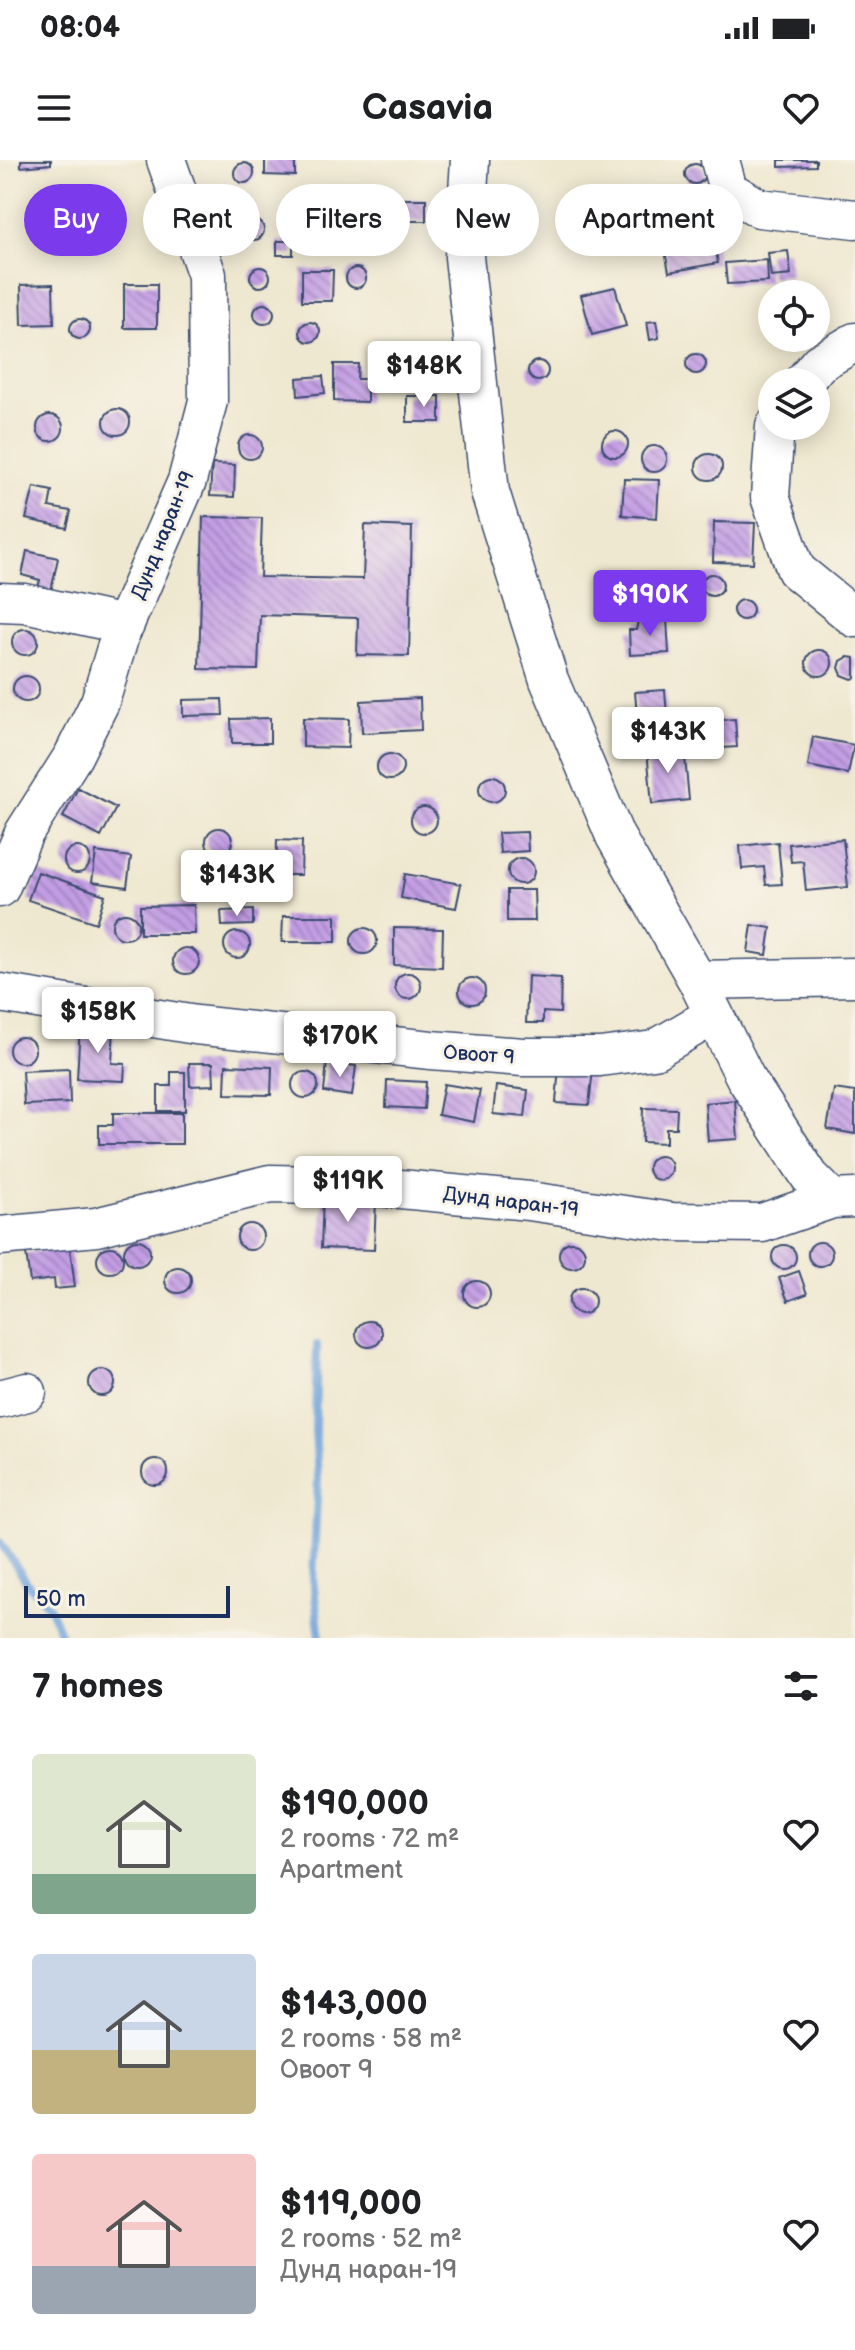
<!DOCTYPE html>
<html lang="en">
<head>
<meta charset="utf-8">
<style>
  :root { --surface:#fff; --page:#f2f2f2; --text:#202124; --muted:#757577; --accent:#7c3aed }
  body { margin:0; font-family:"Balsamiq Sans",sans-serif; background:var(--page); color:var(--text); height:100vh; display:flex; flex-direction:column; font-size:30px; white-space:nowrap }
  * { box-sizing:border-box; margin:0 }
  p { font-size:26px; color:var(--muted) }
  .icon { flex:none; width:44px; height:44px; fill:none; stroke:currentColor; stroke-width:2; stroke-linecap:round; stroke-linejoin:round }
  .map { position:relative; height:1478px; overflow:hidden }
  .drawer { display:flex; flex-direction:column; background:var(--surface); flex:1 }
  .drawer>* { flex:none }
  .top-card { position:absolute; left:24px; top:24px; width:808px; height:72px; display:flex; gap:16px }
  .tools { position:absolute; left:758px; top:120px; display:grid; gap:16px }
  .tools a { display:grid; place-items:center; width:72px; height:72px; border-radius:50%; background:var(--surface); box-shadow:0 4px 20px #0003; font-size:40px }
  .scale { position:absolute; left:24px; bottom:20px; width:206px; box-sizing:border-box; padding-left:8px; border:4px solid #1b2f5e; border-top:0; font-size:22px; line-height:28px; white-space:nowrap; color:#1b2f5e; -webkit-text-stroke:6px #f7f3e8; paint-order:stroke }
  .price { position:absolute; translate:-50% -68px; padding:0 18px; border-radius:8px; background:#fff; color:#222; font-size:26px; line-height:52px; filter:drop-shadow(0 2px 4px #0008) }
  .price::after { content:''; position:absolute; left:50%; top:48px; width:24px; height:18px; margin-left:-12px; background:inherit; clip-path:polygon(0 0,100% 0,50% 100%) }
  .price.on { background:var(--accent); color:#fff }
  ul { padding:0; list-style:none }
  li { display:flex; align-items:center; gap:24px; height:200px; padding:0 32px }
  li span { display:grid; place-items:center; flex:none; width:224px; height:160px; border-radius:8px; color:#555 }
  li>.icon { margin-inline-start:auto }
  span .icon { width:96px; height:96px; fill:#fffc; stroke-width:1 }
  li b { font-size:34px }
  h2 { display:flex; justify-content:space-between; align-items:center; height:96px; padding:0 32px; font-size:34px }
  .pill { padding:0 28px; border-radius:36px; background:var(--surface); box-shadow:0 4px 20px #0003; font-size:28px; line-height:72px }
  .pill.on { background:var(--accent); color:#fff }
  .status { display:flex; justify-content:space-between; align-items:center; height:56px; padding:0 40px; background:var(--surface); direction:ltr }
  .status svg { height:22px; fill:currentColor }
  header { display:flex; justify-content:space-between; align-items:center; height:104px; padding:0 32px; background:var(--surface); font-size:36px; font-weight:700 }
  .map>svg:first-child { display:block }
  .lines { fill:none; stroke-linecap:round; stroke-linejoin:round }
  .stream { stroke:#6ea2da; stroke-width:8 }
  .building { fill:url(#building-back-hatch) }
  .minor-casing { stroke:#3b4b6f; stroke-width:41 }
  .minor { stroke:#fff; stroke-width:38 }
  .labels { text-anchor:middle; stroke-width:6; stroke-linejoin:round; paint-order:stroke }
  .street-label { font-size:20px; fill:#1b2f5e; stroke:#f7f3e8 }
</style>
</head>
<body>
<div class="status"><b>08:04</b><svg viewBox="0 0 49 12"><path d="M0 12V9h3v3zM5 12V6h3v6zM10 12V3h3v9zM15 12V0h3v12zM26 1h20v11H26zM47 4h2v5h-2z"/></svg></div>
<header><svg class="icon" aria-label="menu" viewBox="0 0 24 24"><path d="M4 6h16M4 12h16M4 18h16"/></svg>Casavia<svg class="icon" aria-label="heart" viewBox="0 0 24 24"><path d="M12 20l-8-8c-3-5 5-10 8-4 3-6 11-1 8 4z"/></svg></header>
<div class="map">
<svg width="855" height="1478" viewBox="0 0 855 1478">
  <defs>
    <pattern id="building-back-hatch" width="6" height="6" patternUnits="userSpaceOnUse" patternTransform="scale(2)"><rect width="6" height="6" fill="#c39de4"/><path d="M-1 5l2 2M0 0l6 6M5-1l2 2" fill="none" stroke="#9e80bc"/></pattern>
  </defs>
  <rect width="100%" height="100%" fill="#f7f3e8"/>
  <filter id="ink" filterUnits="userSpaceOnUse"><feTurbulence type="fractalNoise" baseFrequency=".0125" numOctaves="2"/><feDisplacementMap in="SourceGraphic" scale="16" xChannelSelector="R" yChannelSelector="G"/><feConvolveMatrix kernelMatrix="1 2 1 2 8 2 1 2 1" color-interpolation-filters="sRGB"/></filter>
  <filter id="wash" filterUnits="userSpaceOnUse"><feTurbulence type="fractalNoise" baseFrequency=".006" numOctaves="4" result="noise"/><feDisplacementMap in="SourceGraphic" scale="32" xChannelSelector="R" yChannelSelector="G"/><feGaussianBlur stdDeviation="1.8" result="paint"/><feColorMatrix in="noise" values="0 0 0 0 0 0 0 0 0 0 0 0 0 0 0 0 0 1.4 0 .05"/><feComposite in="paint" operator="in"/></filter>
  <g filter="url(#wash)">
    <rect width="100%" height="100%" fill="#efe8d0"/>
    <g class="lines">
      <path class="stream" d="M 317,1185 L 315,1270 L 318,1318 L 313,1419 L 320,1478
        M 0,1382 L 30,1427 L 49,1446 L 62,1478"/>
    </g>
    <g id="blocks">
      <path class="building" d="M 21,0 L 51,0 L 51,4 L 21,7 Z
        M 265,0 L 295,0 L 295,16 L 265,15 Z
        M 779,0 L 816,0 L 816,6 L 779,7 Z
        M234 13a10 10 0 1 1 20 0a10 10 0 1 1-20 0Z
        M685 14a10 10 0 1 1 20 0a10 10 0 1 1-20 0Z
        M 402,39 L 426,39 L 426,61 L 402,61 Z
        M 613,43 L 615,65 L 585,69 L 583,47 Z
        M 710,56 L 718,103 L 669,112 L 660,65 Z
        M244 70a10 10 0 1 1 20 0a10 10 0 1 1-20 0Z
        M 277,81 L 293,81 L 293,95 L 277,95 Z
        M 788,91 L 791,115 L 771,117 L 768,93 Z
        M 767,100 L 768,122 L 727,124 L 725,103 Z
        M250 117a10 10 0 1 1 20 0a10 10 0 1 1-20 0Z
        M346 118a10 10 0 1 1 20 0a10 10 0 1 1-20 0Z
        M 302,110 L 333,110 L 332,141 L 302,141 Z
        M 53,124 L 54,164 L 22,165 L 21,125 Z
        M 124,124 L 157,124 L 157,168 L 124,168 Z
        M 615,127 L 626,166 L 592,175 L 581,135 Z
        M254 154a10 10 0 1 1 20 0a10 10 0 1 1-20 0Z
        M70 169a10 10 0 1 1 20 0a10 10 0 1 1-20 0Z
        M 656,161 L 659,178 L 650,180 L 647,162 Z
        M300 172a10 10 0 1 1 20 0a10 10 0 1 1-20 0Z
        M686 204a10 10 0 1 1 20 0a10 10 0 1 1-20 0Z
        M528 211a10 10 0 1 1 20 0a10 10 0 1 1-20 0Z
        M 334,204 L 358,204 L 357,219 L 367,219 L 367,242 L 334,241 Z
        M 323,216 L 325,233 L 298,236 L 297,218 Z
        M 407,236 L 440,236 L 440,262 L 407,262 Z
        M104 262a13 13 0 1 1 26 0a13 13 0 1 1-26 0Z
        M37 268a13 13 0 1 1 26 0a13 13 0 1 1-26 0Z
        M602 284a13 13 0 1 1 26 0a13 13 0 1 1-26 0Z
        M238 287a12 12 0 1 1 24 0a12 12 0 1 1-24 0Z
        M641 299a13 13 0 1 1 26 0a13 13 0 1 1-26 0Z
        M696 307a13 13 0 1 1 26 0a13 13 0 1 1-26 0Z
        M 212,304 L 235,305 L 234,337 L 210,336 Z
        M 624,319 L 659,320 L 657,358 L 622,355 Z
        M 34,327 L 52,331 L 49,347 L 71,351 L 67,368 L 26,359 Z
        M 203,357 L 262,358 L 260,417 L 363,419 L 365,365 L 412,367 L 409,496 L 357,495 L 358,458 L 260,455 L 258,510 L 199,509 Z
        M 714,362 L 755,363 L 753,403 L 713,402 Z
        M 27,391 L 58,398 L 51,431 L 38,428 L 40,420 L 22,415 Z
        M701 425a11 11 0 1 1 22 0a11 11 0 1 1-22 0Z
        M733 450a10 10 0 1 1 20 0a10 10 0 1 1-20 0Z
        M 667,459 L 669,493 L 630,495 L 629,470 L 636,470 L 638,461 Z
        M12 482a13 13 0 1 1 26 0a13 13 0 1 1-26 0Z
        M806 503a13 13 0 1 1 26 0a13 13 0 1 1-26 0Z
        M 848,497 L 855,498 L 855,518 L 852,519 L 842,515 L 839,508 L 841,501 Z
        M13 529a13 13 0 1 1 26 0a13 13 0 1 1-26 0Z
        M 665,530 L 668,569 L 624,573 L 623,558 L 637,557 L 635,532 Z
        M 420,538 L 421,570 L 362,573 L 361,541 Z
        M 222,539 L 223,555 L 183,556 L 183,540 Z
        M 270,558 L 270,583 L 232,583 L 231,559 Z
        M 303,558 L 349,559 L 348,588 L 303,587 Z
        M 735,559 L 737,587 L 705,589 L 696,587 L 694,562 Z
        M 813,577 L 854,585 L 848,614 L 808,606 Z
        M 684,587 L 689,640 L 652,644 L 647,590 Z
        M377 607a13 13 0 1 1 26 0a13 13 0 1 1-26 0Z
        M479 629a13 13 0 1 1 26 0a13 13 0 1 1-26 0Z
        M 78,628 L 116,648 L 101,677 L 63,657 Z
        M411 660a13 13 0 1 1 26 0a13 13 0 1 1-26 0Z
        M206 681a13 13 0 1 1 26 0a13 13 0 1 1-26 0Z
        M 527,672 L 528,691 L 500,693 L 498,673 Z
        M 843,679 L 848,727 L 806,731 L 803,701 L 791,702 L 789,684 Z
        M 277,680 L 302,681 L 301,715 L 276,715 Z
        M 778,682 L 782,724 L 766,725 L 764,707 L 742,709 L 740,686 Z
        M64 700a13 13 0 1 1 26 0a13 13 0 1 1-26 0Z
        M 96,692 L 131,697 L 127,727 L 92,722 Z
        M508 711a13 13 0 1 1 26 0a13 13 0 1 1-26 0Z
        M 38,712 L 105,735 L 96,763 L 28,740 Z
        M 405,714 L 461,724 L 456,748 L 401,738 Z
        M 507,730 L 534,730 L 535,761 L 507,761 Z
        M 194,745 L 195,774 L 140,774 L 140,746 Z
        M 253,750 L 253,765 L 222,766 L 221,751 Z
        M112 766a13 13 0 1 1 26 0a13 13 0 1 1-26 0Z
        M 283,756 L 336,756 L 336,782 L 282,782 Z
        M 752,765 L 771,768 L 767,795 L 748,792 Z
        M 394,768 L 443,769 L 442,807 L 394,805 Z
        M351 781a13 13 0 1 1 26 0a13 13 0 1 1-26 0Z
        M224 785a13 13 0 1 1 26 0a13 13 0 1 1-26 0Z
        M173 801a13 13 0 1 1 26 0a13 13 0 1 1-26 0Z
        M395 826a13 13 0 1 1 26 0a13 13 0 1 1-26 0Z
        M 528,816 L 561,818 L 560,853 L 543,852 L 543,863 L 526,863 Z
        M459 831a13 13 0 1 1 26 0a13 13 0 1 1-26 0Z
        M 80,865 L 114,867 L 112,903 L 125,904 L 124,921 L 77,919 Z
        M9 890a13 13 0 1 1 26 0a13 13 0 1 1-26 0Z
        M 327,902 L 356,906 L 352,936 L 324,932 Z
        M 189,903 L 213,903 L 214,925 L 190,926 Z
        M 226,905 L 272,907 L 271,935 L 225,934 Z
        M 559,906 L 593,909 L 589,945 L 556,943 Z
        M 69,909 L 70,943 L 24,945 L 22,911 Z
        M 171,912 L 185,912 L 185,951 L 158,951 L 158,926 L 171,926 Z
        M292 925a13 13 0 1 1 26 0a13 13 0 1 1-26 0Z
        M 387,920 L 426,922 L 424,949 L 386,947 Z
        M 444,924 L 480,930 L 474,962 L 438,955 Z
        M 496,926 L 528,930 L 525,957 L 493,954 Z
        M 834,929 L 855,932 L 855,974 L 827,969 Z
        M 735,940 L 738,979 L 708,981 L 705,943 Z
        M 643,948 L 677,949 L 676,968 L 666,968 L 666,983 L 642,982 Z
        M 113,953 L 182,953 L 182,984 L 99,984 L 99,965 L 113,965 Z
        M648 1008a12 12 0 1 1 24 0a12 12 0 1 1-24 0Z
        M 323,1037 L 376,1039 L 374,1090 L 321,1088 Z
        M237 1077a13 13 0 1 1 26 0a13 13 0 1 1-26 0Z
        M124 1093a13 13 0 1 1 26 0a13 13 0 1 1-26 0Z
        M808 1094a12 12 0 1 1 24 0a12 12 0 1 1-24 0Z
        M559 1095a13 13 0 1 1 26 0a13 13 0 1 1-26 0Z
        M772 1097a12 12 0 1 1 24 0a12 12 0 1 1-24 0Z
        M97 1100a13 13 0 1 1 26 0a13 13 0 1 1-26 0Z
        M 70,1088 L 75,1127 L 55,1129 L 54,1119 L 30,1122 L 26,1093 Z
        M165 1120a13 13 0 1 1 26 0a13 13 0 1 1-26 0Z
        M 799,1111 L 807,1134 L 788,1141 L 779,1118 Z
        M464 1134a13 13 0 1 1 26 0a13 13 0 1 1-26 0Z
        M569 1141a13 13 0 1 1 26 0a13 13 0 1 1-26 0Z
        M356 1174a13 13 0 1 1 26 0a13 13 0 1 1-26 0Z
        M89 1223a13 13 0 1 1 26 0a13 13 0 1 1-26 0Z
        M142 1312a13 13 0 1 1 26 0a13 13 0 1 1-26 0Z"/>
    </g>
  </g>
  <g filter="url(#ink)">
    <use href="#blocks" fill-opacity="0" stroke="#3b4b6f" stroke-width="2"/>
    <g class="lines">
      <g class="minor-casing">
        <path id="minor" d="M 470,0 L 464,97 L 490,332 L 549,520 L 615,676 L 697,820 L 745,917 L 810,1017 L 832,1039 L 855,1038
          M 720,0 L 728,30 L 759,48 L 855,59
          M 803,222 L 819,203 L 855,182
          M 775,266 L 770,337 L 796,410 L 855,458
          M 0,442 L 25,443 L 125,465
          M 0,728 L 24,673 L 73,596 L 100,542 L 120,475 L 187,321 L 208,241 L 207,115 L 166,0
          M 697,820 L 855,817
          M 0,833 L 196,865 L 431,890 L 523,897 L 600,897 L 654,890 L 712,856
          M 0,1076 L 96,1067 L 270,1024 L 368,1026 L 529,1041 L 672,1062 L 762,1063 L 832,1039
          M 0,1239 L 27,1232"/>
      </g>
      <use href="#minor" class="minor"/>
    </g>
  </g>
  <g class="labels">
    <g class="street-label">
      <text transform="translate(162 375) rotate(-68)" y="7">Дунд наран-19</text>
      <text transform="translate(479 894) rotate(4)" y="7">Овоот 9</text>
      <text transform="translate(511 1041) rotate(7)" y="7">Дунд наран-19</text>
    </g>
  </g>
</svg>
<div class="tools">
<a><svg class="icon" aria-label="locate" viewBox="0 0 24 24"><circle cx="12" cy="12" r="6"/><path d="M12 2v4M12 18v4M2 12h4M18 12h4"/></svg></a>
<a><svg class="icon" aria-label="layers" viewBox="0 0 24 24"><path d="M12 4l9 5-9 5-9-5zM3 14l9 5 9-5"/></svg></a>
</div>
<div class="scale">50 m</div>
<b class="price" style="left:424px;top:249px">$148K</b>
<b class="price on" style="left:650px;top:478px">$190K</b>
<b class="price" style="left:668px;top:615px">$143K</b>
<b class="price" style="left:237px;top:758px">$143K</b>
<b class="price" style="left:98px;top:895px">$158K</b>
<b class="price" style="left:340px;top:919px">$170K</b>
<b class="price" style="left:348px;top:1064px">$119K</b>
<div class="top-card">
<a class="pill on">Buy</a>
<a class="pill">Rent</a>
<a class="pill">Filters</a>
<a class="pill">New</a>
<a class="pill">Apartment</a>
</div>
</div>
<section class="drawer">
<h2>7 homes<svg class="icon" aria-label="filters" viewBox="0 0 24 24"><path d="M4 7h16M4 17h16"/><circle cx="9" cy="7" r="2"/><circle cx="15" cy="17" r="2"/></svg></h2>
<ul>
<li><span style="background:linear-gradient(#dfe7d0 75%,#7fa58c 0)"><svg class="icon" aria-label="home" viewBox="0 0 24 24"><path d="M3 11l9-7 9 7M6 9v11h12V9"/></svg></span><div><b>$190,000</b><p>2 rooms · 72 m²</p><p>Apartment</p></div><svg class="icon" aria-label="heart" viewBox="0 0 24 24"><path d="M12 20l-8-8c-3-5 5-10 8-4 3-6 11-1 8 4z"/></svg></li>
<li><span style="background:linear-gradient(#c9d6e8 60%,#c2b280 0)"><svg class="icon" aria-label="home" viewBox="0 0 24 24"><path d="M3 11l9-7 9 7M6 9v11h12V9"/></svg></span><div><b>$143,000</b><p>2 rooms · 58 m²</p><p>Овоот 9</p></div><svg class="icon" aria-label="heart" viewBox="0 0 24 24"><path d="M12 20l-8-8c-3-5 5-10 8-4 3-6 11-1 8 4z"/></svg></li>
<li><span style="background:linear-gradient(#f6c9c9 70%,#9aa5b1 0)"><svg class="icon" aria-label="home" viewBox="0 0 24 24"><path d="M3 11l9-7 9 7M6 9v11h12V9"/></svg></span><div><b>$119,000</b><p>2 rooms · 52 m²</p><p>Дунд наран-19</p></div><svg class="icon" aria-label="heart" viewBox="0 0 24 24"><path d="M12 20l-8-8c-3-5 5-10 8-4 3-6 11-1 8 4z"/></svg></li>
</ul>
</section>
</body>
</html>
